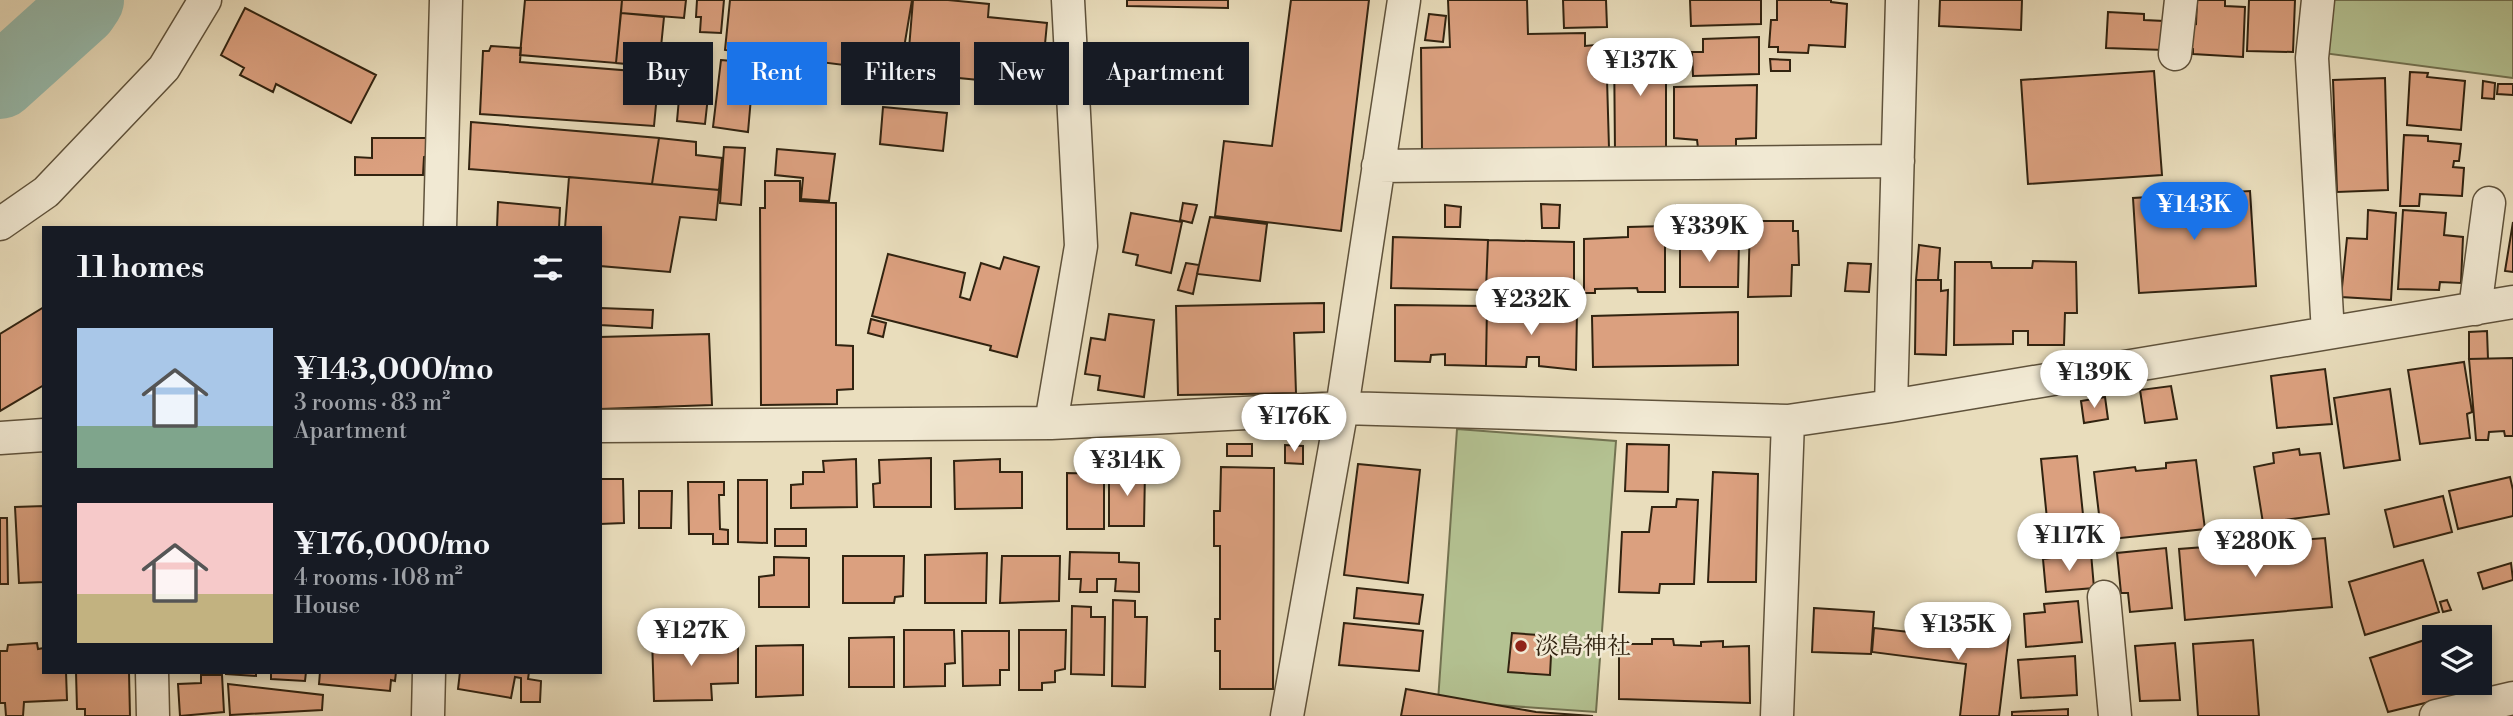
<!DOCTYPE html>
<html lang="en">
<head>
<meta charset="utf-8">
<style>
  :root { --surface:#171b24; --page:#20242c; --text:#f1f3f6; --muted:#9ea1a6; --accent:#1a73e8 }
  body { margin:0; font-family:"Libre Bodoni","Noto Serif JP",serif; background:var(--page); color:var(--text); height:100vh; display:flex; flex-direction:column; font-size:26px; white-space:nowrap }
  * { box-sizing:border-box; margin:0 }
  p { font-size:23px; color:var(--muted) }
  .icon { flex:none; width:38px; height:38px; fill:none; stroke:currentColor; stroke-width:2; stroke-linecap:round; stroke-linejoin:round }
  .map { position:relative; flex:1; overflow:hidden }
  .drawer { position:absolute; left:42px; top:226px; width:560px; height:448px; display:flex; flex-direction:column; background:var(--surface); border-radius:0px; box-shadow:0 4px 10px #0003 }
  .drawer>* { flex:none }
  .top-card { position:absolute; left:623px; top:42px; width:665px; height:63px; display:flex; gap:14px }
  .fabs { position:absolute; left:2422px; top:625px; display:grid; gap:14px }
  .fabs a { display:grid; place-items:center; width:70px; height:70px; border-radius:0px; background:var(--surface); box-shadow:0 4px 10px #0003; font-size:35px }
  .price { position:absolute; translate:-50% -60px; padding:0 16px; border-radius:24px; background:#fff; color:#222; font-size:23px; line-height:46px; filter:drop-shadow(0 2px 4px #0008) }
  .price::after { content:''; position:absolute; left:50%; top:42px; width:21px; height:16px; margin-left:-10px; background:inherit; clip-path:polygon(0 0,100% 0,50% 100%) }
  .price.on { background:var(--accent); color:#fff }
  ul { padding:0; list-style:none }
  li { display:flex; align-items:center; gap:21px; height:175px; padding:0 35px }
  li span { display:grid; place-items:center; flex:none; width:196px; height:140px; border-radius:0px; color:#555 }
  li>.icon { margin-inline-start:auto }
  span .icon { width:84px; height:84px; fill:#fffc; stroke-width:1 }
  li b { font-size:30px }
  h2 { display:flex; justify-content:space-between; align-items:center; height:84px; padding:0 35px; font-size:30px }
  .pill { padding:0 24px; border-radius:0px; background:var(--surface); box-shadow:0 4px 10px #0003; font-size:24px; line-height:63px }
  .pill.on { background:var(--accent); color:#fff }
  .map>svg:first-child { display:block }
  .green { fill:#b4c292; stroke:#727251; stroke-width:2 }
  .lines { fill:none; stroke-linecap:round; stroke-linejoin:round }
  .river { stroke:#97bcae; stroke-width:74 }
  .building { fill:#dba07f; stroke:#312310; stroke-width:2 }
  .street-casing { stroke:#5f523b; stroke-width:35 }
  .street { stroke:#f1e9d3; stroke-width:32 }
  .poi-dot { fill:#8f2418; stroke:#f1e9d3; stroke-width:2.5 }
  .labels { text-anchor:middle; stroke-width:5; stroke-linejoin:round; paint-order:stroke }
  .poi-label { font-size:24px; fill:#312310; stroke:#f1e9d3; text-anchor:start }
</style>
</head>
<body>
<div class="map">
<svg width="2513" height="716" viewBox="0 0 2513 716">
  <rect width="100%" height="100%" fill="#e9ddbc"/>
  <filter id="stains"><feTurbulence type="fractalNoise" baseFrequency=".00286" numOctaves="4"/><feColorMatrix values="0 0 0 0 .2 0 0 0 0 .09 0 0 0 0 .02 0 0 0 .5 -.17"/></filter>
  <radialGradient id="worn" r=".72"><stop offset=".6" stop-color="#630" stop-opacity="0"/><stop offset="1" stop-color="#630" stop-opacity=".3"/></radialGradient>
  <path class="green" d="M 2333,0 L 2513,0 L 2513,78 L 2323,53 Z
    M 1457,429 L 1616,441 L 1596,712 L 1438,701 Z"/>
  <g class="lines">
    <path class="river" d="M 0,82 L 81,9 L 87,0"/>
  </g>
  <path class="building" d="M 525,0 L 622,0 L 616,63 L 520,55 Z
    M 622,0 L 686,0 L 684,18 L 621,13 Z
    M 697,0 L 724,0 L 721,33 L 700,32 L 701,17 L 696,17 Z
    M 730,0 L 912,0 L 900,72 L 725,50 Z
    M 913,0 L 948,0 L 989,4 L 988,17 L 1047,23 L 1041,86 L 907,73 Z
    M 1127,0 L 1228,0 L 1228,8 L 1127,6 Z
    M 1291,0 L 1369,0 L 1341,231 L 1215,216 L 1224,141 L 1272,146 Z
    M 1448,0 L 1527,0 L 1528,34 L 1585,33 L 1585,46 L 1606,44 L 1609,148 L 1422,151 L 1421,48 L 1450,47 Z
    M 1563,0 L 1606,0 L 1607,27 L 1564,28 Z
    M 1690,0 L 1761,0 L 1761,24 L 1691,26 Z
    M 1777,0 L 1831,0 L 1831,2 L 1847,4 L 1845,47 L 1809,45 L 1808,53 L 1778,52 L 1778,47 L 1769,47 L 1771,20 L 1777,20 Z
    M 1940,0 L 2022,0 L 2021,30 L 1939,26 Z
    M 2197,0 L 2225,0 L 2225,6 L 2245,7 L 2243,57 L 2193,54 L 2193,49 L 2187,47 L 2188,23 L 2196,24 Z
    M 2249,0 L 2295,0 L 2293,52 L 2247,51 Z
    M 245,8 L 376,75 L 351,123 L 276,84 L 273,92 L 240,75 L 244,68 L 221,55 Z
    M 2108,12 L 2144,14 L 2144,20 L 2164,21 L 2164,50 L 2106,48 Z
    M 621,13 L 664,17 L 659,67 L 616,63 Z
    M 1429,14 L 1446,16 L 1443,42 L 1425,40 Z
    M 1759,37 L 1759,74 L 1693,76 L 1692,52 L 1703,52 L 1703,39 Z
    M 1614,43 L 1666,43 L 1666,153 L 1615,153 Z
    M 491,46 L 521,48 L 520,62 L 659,73 L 654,126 L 480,114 L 483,51 L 489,51 Z
    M 1770,59 L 1790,60 L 1790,71 L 1771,71 Z
    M 721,60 L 754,63 L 748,132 L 713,127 Z
    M 754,63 L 783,66 L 781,91 L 752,88 Z
    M 2154,71 L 2162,175 L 2028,184 L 2021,80 Z
    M 2410,72 L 2428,73 L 2427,77 L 2465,81 L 2461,130 L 2407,125 Z
    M 681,76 L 710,78 L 705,124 L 677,121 Z
    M 2385,78 L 2388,190 L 2337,192 L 2333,80 Z
    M 2483,81 L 2495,83 L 2494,99 L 2482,98 Z
    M 2498,84 L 2513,84 L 2513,95 L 2497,94 Z
    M 1757,85 L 1756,138 L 1736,139 L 1736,147 L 1698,148 L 1697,140 L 1674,138 L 1674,87 Z
    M 883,107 L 947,113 L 943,151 L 880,144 Z
    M 471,122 L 659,138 L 652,184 L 469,169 Z
    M 2404,135 L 2428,136 L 2428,141 L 2461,144 L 2459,161 L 2454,161 L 2453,167 L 2464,168 L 2462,196 L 2420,194 L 2419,206 L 2400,206 Z
    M 372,138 L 428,138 L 428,156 L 424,157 L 423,175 L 355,175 L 355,157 L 372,158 Z
    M 659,138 L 696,142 L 696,155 L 722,158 L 719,190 L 652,184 Z
    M 724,147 L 745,148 L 741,205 L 720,203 Z
    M 777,149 L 835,154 L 829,201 L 801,199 L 803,178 L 775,175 Z
    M 569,177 L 719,190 L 716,220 L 680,217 L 670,272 L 600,266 L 600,228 L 565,228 Z
    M 765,181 L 800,181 L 800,201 L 836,203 L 836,345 L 853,346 L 853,389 L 837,390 L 837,404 L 761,405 L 760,208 L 765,208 Z
    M 2250,191 L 2256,286 L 2139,293 L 2133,198 Z
    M 498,202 L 560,208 L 559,228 L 497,228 Z
    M 1183,203 L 1197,205 L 1192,223 L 1180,220 Z
    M 1541,204 L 1560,205 L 1559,228 L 1542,228 Z
    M 1445,205 L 1461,207 L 1460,227 L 1445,227 Z
    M 1676,205 L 1690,205 L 1690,222 L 1677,222 Z
    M 2368,210 L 2396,213 L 2391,300 L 2341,297 L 2347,238 L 2367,239 Z
    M 2403,210 L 2446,213 L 2444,235 L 2463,237 L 2461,283 L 2440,282 L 2439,290 L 2398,289 Z
    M 1131,213 L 1182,222 L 1171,273 L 1136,265 L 1138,255 L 1123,252 Z
    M 1210,217 L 1267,224 L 1260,281 L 1197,274 Z
    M 1750,221 L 1793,221 L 1793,231 L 1798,231 L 1799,265 L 1792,265 L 1791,296 L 1748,297 Z
    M 2513,222 L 2513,272 L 2505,271 Z
    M 1665,226 L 1665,292 L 1638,292 L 1637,288 L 1595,289 L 1595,293 L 1584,293 L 1584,239 L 1628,237 L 1628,227 Z
    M 1393,237 L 1488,240 L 1486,290 L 1391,288 Z
    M 1488,240 L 1574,242 L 1574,292 L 1486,290 Z
    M 1680,241 L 1739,241 L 1738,287 L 1680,287 Z
    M 1919,245 L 1940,248 L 1938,280 L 1916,280 Z
    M 888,254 L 965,273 L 960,297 L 970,300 L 981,263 L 1000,269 L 1004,257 L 1039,267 L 1017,357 L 990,350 L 991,346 L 872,316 Z
    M 2033,261 L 2076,262 L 2077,313 L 2065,313 L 2064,345 L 2028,345 L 2028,331 L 2013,331 L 2013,344 L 1954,345 L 1955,262 L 1991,262 L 1992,268 L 2032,268 Z
    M 1186,263 L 1199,265 L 1193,294 L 1178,290 Z
    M 1848,263 L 1871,264 L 1869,292 L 1845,291 Z
    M 1916,280 L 1941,280 L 1941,291 L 1948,290 L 1946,355 L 1915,354 Z
    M 1324,303 L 1324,332 L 1294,333 L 1296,393 L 1178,395 L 1176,306 Z
    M 1395,305 L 1487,306 L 1486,366 L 1445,365 L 1445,354 L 1431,355 L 1430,362 L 1395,361 Z
    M 1487,306 L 1577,310 L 1576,370 L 1539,366 L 1539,357 L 1527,357 L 1526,367 L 1486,366 Z
    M 44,307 L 44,385 L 0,411 L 0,334 Z
    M 600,308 L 653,310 L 652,328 L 600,325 Z
    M 1738,312 L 1738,365 L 1593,367 L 1592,316 Z
    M 1109,314 L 1154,320 L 1144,397 L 1098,390 L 1100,376 L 1085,374 L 1091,338 L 1105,340 Z
    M 871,319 L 886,323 L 883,337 L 868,333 Z
    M 2487,331 L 2488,359 L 2469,359 L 2469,332 Z
    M 709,334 L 712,405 L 600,409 L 600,337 Z
    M 2513,358 L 2513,436 L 2505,436 L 2504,431 L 2489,432 L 2488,440 L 2476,440 L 2469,359 Z
    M 2464,362 L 2472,412 L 2467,414 L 2470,438 L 2420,444 L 2408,370 Z
    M 2325,369 L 2332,424 L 2277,428 L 2271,376 Z
    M 2171,386 L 2177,419 L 2145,423 L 2140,390 Z
    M 2390,389 L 2400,460 L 2344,468 L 2334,398 Z
    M 2105,397 L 2108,419 L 2084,423 L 2081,401 Z
    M 1227,444 L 1252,444 L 1252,456 L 1227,456 Z
    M 1627,444 L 1669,445 L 1668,492 L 1625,491 Z
    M 1285,445 L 1303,446 L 1303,464 L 1285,463 Z
    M 2299,449 L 2300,455 L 2320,453 L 2329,514 L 2263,523 L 2254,467 L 2274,463 L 2273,453 Z
    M 2077,456 L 2086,544 L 2050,549 L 2041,459 Z
    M 931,458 L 931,507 L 874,507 L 873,484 L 880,483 L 879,460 Z
    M 856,459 L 857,507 L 791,508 L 791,485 L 803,484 L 803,472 L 824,472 L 823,461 Z
    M 1000,459 L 1000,472 L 1022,472 L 1022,508 L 955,509 L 954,461 Z
    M 2196,460 L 2205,529 L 2102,540 L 2094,472 L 2135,467 L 2136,471 L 2166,468 L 2166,463 Z
    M 1358,464 L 1420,470 L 1408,583 L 1344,575 Z
    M 1221,467 L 1274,468 L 1273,689 L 1220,689 L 1220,651 L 1215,651 L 1215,619 L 1220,619 L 1220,546 L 1214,546 L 1214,511 L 1220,511 Z
    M 1109,470 L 1145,471 L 1144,526 L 1109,526 Z
    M 1713,472 L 1758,474 L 1756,582 L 1708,582 Z
    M 1067,473 L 1104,474 L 1104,529 L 1067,529 Z
    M 2510,477 L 2513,490 L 2513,516 L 2458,529 L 2449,491 Z
    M 600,479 L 623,479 L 624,523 L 600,524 Z
    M 738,480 L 767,480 L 767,543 L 738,542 Z
    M 688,482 L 724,482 L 724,495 L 719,495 L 720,529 L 728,530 L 728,544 L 713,544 L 713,534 L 689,534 Z
    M 639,491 L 672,491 L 671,528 L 639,528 Z
    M 2443,496 L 2452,532 L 2394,547 L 2385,510 Z
    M 1677,499 L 1698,500 L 1694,584 L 1660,584 L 1659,593 L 1619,592 L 1622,532 L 1649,532 L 1652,507 L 1676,507 Z
    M 44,506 L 44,582 L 19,583 L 15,507 Z
    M 0,518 L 7,518 L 8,584 L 0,584 Z
    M 775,529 L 806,529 L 806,546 L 775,546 Z
    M 2325,538 L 2332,607 L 2185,620 L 2179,549 Z
    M 2166,548 L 2172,608 L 2130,612 L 2128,593 L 2121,593 L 2117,553 Z
    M 1070,552 L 1119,553 L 1119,562 L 1139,563 L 1139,592 L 1115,591 L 1116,579 L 1097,579 L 1097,592 L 1080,592 L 1081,579 L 1069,579 Z
    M 987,553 L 986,603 L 925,603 L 925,555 Z
    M 2091,553 L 2094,588 L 2046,592 L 2043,559 Z
    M 843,556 L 904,556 L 903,596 L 895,597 L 894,603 L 843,603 Z
    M 1002,556 L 1060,556 L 1059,601 L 1000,603 Z
    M 774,557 L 809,558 L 809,607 L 759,607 L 759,577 L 774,575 Z
    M 2423,560 L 2439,612 L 2365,635 L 2349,582 Z
    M 2511,563 L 2513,580 L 2483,589 L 2478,573 Z
    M 1357,588 L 1423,595 L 1419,624 L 1354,618 Z
    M 1113,600 L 1135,601 L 1135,617 L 1147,617 L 1145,687 L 1112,686 Z
    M 2447,600 L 2451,610 L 2443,612 L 2440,602 Z
    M 2078,601 L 2082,642 L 2026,647 L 2024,614 L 2045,612 L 2044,604 Z
    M 1072,606 L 1091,607 L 1091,617 L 1105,617 L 1104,675 L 1071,674 Z
    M 1814,608 L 1874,612 L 1871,654 L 1812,652 Z
    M 1344,623 L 1423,631 L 1419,671 L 1339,665 Z
    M 1874,628 L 1970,639 L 1971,628 L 2009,634 L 1999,716 L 1960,716 L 1966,664 L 1872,652 Z
    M 904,630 L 954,630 L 955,663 L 945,664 L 945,686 L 904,687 Z
    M 1019,630 L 1066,630 L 1065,669 L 1055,671 L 1055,682 L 1042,683 L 1042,690 L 1019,690 Z
    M 962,631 L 1009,631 L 1009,670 L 1000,670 L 1000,685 L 963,686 Z
    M 1512,633 L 1552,636 L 1550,675 L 1508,672 Z
    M 712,636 L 712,648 L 738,647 L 738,683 L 711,684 L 712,700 L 654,701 L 652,638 Z
    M 894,637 L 894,687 L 849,687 L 849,638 Z
    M 2434,637 L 2434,682 L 2459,682 L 2462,694 L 2388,712 L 2370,658 Z
    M 1652,639 L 1673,639 L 1674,645 L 1701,646 L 1701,642 L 1723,641 L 1723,647 L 1749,646 L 1750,703 L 1619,699 L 1619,644 L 1652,644 Z
    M 2253,640 L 2259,716 L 2198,716 L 2193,644 Z
    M 37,643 L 38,649 L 44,648 L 44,672 L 66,672 L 67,700 L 24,702 L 23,716 L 6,716 L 5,703 L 0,703 L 0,651 L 7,651 L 8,645 Z
    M 2175,643 L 2180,700 L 2140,701 L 2135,646 Z
    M 803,645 L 803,695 L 756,697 L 756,646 Z
    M 2075,656 L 2077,695 L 2021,698 L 2018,660 Z
    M 76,672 L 129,672 L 130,716 L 85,716 L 85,709 L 77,709 Z
    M 226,672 L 256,672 L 256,676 L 226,674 Z
    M 271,672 L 306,672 L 305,681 L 271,679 Z
    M 320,672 L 396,672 L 395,681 L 391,680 L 390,691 L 319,684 Z
    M 460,672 L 529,672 L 528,679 L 541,681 L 540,702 L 521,702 L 521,678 L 515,677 L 511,698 L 458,689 Z
    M 201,675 L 222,675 L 224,712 L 180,716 L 178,684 L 201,683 Z
    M 228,684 L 323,695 L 322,710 L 230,715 Z
    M 1406,689 L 1536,712 L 1593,716 L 1401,716 Z
    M 2068,709 L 2068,716 L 2012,716 L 2012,712 Z"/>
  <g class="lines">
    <g class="street-casing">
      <path id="street" d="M 2318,0 L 2312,58 L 2328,333
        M 2175,54 L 2181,0
        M 1378,166 L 1898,161
        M 0,224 L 46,192 L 164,68 L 205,0
        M 440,228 L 446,0
        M 2475,309 L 2489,203
        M 1891,406 L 1902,0
        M 1051,423 L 1081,246 L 1068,0
        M 600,426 L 1051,423 L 1342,408 L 1788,421 L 1891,406 L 2513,302
        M 0,438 L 44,435
        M 2104,597 L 2115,716
        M 152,672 L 153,716
        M 428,716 L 429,672
        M 1287,716 L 1342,408 L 1404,0
        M 1777,716 L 1788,421
        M 2436,716 L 2513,698"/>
    </g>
    <use href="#street" class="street"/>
  </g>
  <circle class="poi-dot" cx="1521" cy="646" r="7"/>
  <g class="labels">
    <g class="poi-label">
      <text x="1535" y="654">淡島神社</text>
    </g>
  </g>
  <rect width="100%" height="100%" filter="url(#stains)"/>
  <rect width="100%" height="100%" fill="url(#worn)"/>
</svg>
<div class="fabs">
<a><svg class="icon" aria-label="layers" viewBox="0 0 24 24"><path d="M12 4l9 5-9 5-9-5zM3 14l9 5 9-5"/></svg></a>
</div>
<b class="price" style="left:1640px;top:98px">¥137K</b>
<b class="price on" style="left:2194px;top:242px">¥143K</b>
<b class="price" style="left:1709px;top:264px">¥339K</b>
<b class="price" style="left:1531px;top:337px">¥232K</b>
<b class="price" style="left:2094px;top:410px">¥139K</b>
<b class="price" style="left:1294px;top:454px">¥176K</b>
<b class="price" style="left:1127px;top:498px">¥314K</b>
<b class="price" style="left:2069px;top:573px">¥117K</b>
<b class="price" style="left:2255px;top:579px">¥280K</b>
<b class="price" style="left:1958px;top:662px">¥135K</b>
<b class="price" style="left:691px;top:668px">¥127K</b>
<div class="top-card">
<a class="pill">Buy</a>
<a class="pill on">Rent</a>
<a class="pill">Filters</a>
<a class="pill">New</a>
<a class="pill">Apartment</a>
</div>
<section class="drawer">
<h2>11 homes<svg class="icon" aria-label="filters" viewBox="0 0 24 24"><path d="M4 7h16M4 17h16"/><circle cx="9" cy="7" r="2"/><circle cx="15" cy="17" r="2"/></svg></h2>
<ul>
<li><span style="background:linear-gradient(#a9c7e8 70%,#7fa58c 0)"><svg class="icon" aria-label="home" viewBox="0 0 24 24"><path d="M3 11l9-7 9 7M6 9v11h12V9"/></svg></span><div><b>¥143,000/mo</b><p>3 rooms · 83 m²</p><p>Apartment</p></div></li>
<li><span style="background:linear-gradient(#f6c9c9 65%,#c2b280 0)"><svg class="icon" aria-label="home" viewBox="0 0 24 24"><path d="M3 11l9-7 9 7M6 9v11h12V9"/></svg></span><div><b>¥176,000/mo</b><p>4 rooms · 108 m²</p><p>House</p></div></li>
</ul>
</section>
</div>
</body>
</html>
